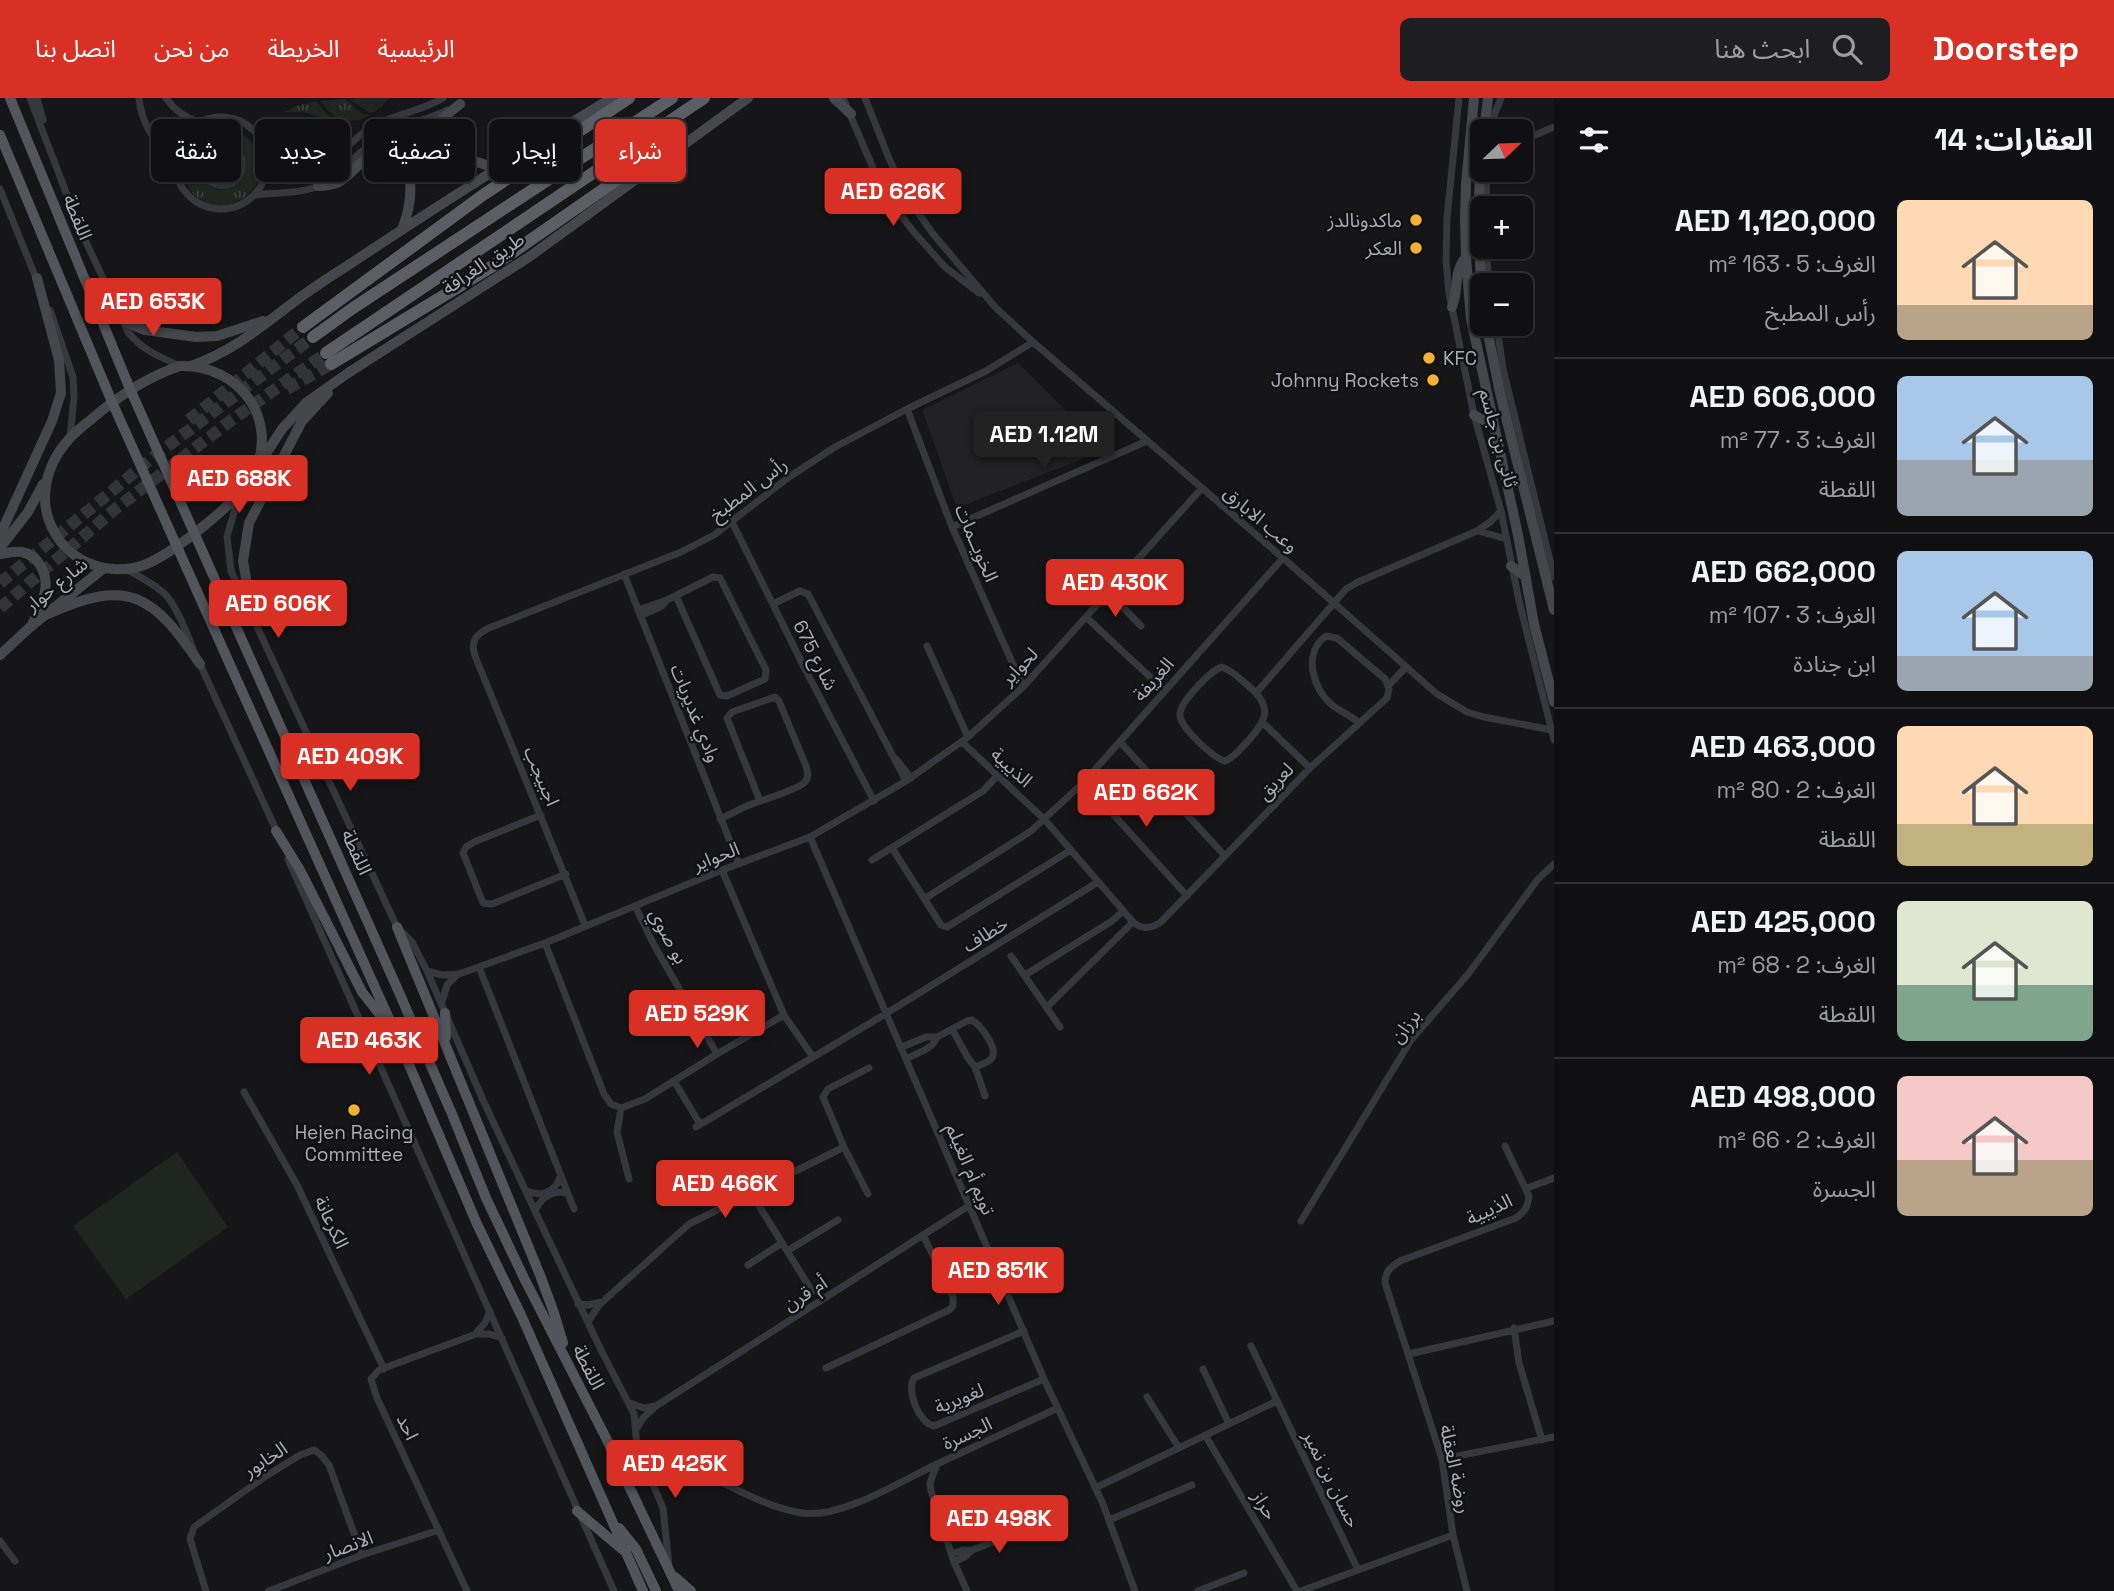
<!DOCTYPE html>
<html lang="ar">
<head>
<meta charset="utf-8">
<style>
  :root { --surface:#101012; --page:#1e1e20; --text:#f1f3f6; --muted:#9c9d9f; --line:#303032; --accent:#d93025 }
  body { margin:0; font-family:"Space Grotesk","Noto Sans Arabic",sans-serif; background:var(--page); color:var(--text); direction:rtl; height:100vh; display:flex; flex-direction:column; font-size:26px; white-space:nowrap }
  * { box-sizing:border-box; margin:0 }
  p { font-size:23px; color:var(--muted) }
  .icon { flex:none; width:38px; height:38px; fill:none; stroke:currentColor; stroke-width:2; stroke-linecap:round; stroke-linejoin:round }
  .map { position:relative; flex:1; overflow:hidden; direction:ltr }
  .drawer { display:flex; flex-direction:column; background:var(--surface); width:560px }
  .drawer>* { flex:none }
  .guide { position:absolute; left:21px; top:21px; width:665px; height:63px; direction:rtl; display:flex; gap:14px }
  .needle { width:46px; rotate:67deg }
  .controls { position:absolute; left:1470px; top:21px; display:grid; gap:14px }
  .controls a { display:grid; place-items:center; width:63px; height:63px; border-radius:10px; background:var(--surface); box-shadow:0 2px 5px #0004,0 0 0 2px var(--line); font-size:35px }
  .price { position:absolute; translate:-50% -60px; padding:0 16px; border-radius:7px; background:var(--accent); color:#fff; font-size:23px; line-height:46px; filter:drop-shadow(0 2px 4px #0008) }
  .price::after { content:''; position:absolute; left:50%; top:42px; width:21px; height:16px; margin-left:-10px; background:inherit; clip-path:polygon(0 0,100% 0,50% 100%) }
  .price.current { background:#222; color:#fff }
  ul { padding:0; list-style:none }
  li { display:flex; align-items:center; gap:21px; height:175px; padding:0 21px }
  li+li { border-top:2px solid var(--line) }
  li span { display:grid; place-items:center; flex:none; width:196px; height:140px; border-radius:10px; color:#555 }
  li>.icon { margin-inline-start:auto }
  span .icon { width:84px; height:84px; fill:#fffc; stroke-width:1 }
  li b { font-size:30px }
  h2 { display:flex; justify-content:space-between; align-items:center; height:84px; padding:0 21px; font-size:30px }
  .tag { padding:0 24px; border-radius:10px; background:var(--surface); box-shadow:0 2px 5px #0004,0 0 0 2px var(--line); font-size:24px; line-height:63px }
  .tag.current { background:var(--accent); color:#fff }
  header { display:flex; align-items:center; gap:42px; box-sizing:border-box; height:98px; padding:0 35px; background:var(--accent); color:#fff }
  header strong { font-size:33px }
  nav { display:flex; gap:38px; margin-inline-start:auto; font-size:24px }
  .search { width:490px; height:63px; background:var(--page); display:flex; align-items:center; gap:18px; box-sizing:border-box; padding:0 24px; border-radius:10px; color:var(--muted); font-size:26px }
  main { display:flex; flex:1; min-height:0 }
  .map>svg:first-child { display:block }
  .built { fill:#222225 }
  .grass { fill:url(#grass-tufts); fill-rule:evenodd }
  .pitch { fill:#1e261f }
  .water { fill:#2c353c }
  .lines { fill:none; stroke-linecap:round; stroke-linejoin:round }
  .trunk-tunnel { stroke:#333438; stroke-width:12; stroke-dasharray:12 6; stroke-linecap:butt }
  .minor { stroke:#37383d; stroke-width:7 }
  .secondary { stroke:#45474d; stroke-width:10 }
  .primary { stroke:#53555c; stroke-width:10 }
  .trunk { stroke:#5b5e65; stroke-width:12 }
  .poi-dot { fill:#f2b134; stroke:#111113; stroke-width:2.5 }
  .labels { text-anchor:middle; stroke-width:5; stroke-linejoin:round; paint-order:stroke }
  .street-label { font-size:19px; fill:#a8adb8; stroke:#111113 }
  .poi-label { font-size:19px; fill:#a8adb8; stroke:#111113; text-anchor:end }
</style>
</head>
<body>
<header>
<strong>Doorstep</strong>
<div class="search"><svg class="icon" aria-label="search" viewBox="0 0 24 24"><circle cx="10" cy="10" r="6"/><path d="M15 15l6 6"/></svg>ابحث هنا</div>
<nav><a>الرئيسية</a><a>الخريطة</a><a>من نحن</a><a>اتصل بنا</a></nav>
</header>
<main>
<section class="drawer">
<h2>العقارات: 14<svg class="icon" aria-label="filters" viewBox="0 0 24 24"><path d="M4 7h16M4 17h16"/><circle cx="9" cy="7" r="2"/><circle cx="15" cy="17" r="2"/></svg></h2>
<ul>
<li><span style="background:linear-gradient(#ffd9b3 75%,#b9a48a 0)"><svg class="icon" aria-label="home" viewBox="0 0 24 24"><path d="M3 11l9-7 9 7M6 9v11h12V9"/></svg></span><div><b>AED 1,120,000</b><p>الغرف: 5 · 163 m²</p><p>رأس المطبخ</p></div></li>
<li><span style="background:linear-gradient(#a9c7e8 60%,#9aa5b1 0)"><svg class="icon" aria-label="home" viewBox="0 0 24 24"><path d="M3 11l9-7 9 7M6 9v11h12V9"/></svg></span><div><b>AED 606,000</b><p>الغرف: 3 · 77 m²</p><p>اللقطة</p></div></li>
<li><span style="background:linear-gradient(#a9c7e8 75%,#9aa5b1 0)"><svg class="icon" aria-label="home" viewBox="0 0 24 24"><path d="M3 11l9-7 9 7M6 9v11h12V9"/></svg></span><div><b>AED 662,000</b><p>الغرف: 3 · 107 m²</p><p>ابن جنادة</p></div></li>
<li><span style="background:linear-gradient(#ffd9b3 70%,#c2b280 0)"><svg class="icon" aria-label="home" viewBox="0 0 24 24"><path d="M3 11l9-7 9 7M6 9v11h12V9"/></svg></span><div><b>AED 463,000</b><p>الغرف: 2 · 80 m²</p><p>اللقطة</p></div></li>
<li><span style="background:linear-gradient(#dfe7d0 60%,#7fa58c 0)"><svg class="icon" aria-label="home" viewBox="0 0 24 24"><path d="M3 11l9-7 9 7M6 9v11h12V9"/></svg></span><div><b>AED 425,000</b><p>الغرف: 2 · 68 m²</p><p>اللقطة</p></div></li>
<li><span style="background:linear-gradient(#f6c9c9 60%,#b9a48a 0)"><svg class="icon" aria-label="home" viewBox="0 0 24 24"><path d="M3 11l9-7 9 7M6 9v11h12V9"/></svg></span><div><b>AED 498,000</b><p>الغرف: 2 · 66 m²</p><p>الجسرة</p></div></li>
</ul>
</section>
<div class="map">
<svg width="1554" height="1493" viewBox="0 0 1554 1493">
  <defs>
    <pattern id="grass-tufts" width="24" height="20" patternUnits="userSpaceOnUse" patternTransform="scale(1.75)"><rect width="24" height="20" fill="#1e261f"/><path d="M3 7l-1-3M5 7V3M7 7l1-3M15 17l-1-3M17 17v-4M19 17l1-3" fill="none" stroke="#3c433d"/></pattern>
  </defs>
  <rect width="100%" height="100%" fill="#161618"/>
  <path class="built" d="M 1018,265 L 1105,352 L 957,410 L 922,312 Z"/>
  <path class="grass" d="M 357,0 L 390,0 L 376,13 L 370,15 L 351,2 Z
    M 346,1 L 361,15 L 370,17 C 351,29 332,21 320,3 Z
    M 316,3 L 326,15 L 340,25 L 303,14 L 284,14 L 297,8 Z
    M 222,28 C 253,34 273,62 253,91 C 247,99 240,103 231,106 C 181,120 156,37 222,28 ZM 216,44 L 235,47 C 264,73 225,108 204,83 C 199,78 196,70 198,63 C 200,54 207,47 216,44 Z"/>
  <path class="pitch" d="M 177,1054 L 228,1129 L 126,1201 L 73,1128 Z"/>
  <path class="water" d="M198 67a24 24 0 1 1 48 0a24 24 0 1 1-48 0Z"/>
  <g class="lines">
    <path class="trunk-tunnel" d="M 287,291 L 331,266
      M 189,322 L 303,229
      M 0,485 L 152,360 L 313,239
      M 0,510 L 114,412 L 229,324 L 326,255"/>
    <path class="minor" d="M 30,0 L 80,131 L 128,234 C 142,252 160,259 180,268
      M 37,0 L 43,22
      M 139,0 C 141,27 158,47 174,68
      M 166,0 C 174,12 184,19 198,24
      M 843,0 L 876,77 L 892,105 L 912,132 L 945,169 L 979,195
      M 865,0 L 890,63 L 908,100 L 933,136 L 996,210 L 1033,244 L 1283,460 L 1437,596 L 1467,614 L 1484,619 L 1552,632
      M 1459,0 L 1447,120 L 1446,162 L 1449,195 L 1474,317 L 1501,413 L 1519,503 L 1554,642
      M175 65a46 46 0 1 1 92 0a46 46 0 1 1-92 0Z
      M 1491,33 L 1493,20 L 1501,0
      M 1521,43 L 1554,29
      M 267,70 C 275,73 283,78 292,78 C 327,81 346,43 373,28 C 395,16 422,13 443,0
      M 0,91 L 38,185
      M 255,97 C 281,94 311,97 333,80 C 350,67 362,49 382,38 C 402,26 426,23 447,12
      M 1486,110 L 1487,72
      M 1486,149 L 1489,187
      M 50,212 L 73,279 L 74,299 L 70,339
      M 1497,228 L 1503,271 L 1554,479
      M 907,311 L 952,429 L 1023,589
      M 239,398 L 227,438 L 231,473 L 397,829 L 412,844 L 427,873 L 483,1002 L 535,1113 L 601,1252 L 634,1316 L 637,1349 L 663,1410 L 669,1468
      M 732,424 L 803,567 L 874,703
      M 952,429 L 1147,343
      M 1478,433 L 1507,441
      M 128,472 C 141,480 155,486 166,497 C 179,513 186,534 194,553
      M 624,476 L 739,766
      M 1109,495 L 1141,528
      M 773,506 L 800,493 L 808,496 L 906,683
      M 638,512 L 667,502 L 713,479 L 720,480 L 766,572 L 765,581 L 727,598 L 720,597 L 676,498
      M 640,518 L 662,508 L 667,502
      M 1087,520 L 1164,592
      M 927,548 L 968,639
      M 199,564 L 277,734
      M 1222,569 C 1231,572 1238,579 1245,585 C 1273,607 1269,621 1246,645 C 1239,652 1234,660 1225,663 C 1213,660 1180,629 1180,617 C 1179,605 1211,572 1222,569 Z
      M 1388,588 L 1405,570
      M 1257,594 L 1346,491 L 1358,484 L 1477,433 L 1490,424 L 1501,413
      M 1263,625 L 1310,670
      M 962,644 L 1045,722 L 1133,824 C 1142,832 1151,831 1161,824 L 1310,670 L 1387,600 L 1389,591 L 1385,581 L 1337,540 L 1326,538 C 1303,554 1312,590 1331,606 C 1340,614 1351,617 1359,625
      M 1120,644 L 1225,758
      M 896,661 L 911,680
      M 1084,684 L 1187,798
      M 541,717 L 474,744 L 466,749 L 463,755 L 483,805 L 492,806 L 566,776
      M 720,721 C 731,716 741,710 752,706 C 763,702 799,691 805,684 C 809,679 808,674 806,668 L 779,603 L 775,599 L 732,614 L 727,620 L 760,703
      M 810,739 L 1044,1281 L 1103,1406 L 1135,1493
      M 892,750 L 941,827 L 947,829 L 1071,752
      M 288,761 L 614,1493
      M 872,762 L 983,693 L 998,677
      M 722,772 L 784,917 L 813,959
      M 924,801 L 1031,733 L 1084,684 L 1283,460
      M 635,808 L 654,847 L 717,956
      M 585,827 L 475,558 C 470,543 476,536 489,530 L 681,454 L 714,437 L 789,379 L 835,349 L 907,311 L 986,273 L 1033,244
      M 545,845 L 604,996 L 611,1006 L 621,1010 L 645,1001 L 717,956 L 784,917
      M 1011,858 L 1060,929
      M 479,869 L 574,1111
      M 427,873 L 442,877 L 459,876 L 545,845 L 722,772 L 810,739 L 906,683 L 968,639 L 1023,589 L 1201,391
      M 1025,877 L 1112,823 L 1123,813
      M 442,904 L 447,887 L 458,876
      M 1047,909 L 1133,824
      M 902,949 L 926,939 L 937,939 L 967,923 L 972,922 C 980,927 1000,951 991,961 C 987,965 980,967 975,969 L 968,960 L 952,931
      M 907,960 C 918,955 933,951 937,939
      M 975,969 L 985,998
      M 674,983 L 700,1026
      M 244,994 L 297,1087 L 384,1271
      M 621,1010 L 617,1034 L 629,1081
      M 696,1029 L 887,915 L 1098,784
      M 1527,1090 L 1554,1080
      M 526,1093 C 541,1099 555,1095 560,1079
      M 751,1095 L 812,1193
      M 868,1096 L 844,1049 L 823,999 L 828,991 L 869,970
      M 535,1113 C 541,1100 552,1092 567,1095
      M 1301,1123 L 1411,942 L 1469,875 L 1538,781 L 1554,766
      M 787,1153 L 838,1122
      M 748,1167 L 782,1145
      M 578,1206 L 588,1207 L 602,1204
      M 588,1224 L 599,1207 L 689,1126 L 844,1049
      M 1514,1230 L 1519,1265 L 1542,1342
      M 1024,1233 L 914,1280 C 906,1293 919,1325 934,1328 L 1044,1281
      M 476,1235 L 485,1225 L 490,1213
      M 1251,1248 L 1358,1472
      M 1409,1256 L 1554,1223
      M 826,1270 L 949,1212 L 953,1208 L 953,1199 L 923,1137
      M 1203,1271 L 1229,1326
      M 1147,1299 L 1179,1350
      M 630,1305 L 644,1310 L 655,1308
      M 637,1330 L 643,1320 L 656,1308 L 970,1107
      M 1205,1337 L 1297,1493
      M 1442,1361 L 1554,1339
      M 706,1377 C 737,1391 768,1410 802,1415 C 841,1421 901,1383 937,1366
      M 1095,1390 L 1277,1303
      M 1109,1422 L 1192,1387
      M 0,1443 L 15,1463
      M 952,1456 L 963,1452 L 972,1452
      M 954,1464 L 966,1458 L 972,1452 L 1016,1435
      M 206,1493 L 190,1441 L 194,1429 L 266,1378 L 300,1357 L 314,1352 L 321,1357 L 329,1367 L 362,1457
      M 269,1493 L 362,1457 L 439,1432
      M 467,1493 L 377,1300 L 371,1281 L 379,1272 L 476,1236 L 489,1236 L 502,1240
      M 967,1493 L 954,1464 L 931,1393 L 930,1385 L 937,1366 L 1058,1310
      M 1198,1493 L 1244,1475
      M 1301,1493 L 1453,1437
      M 1467,1493 L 1453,1437 L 1442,1361 L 1385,1185 C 1385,1173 1391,1169 1400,1163 L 1516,1120 C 1525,1114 1528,1108 1529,1098 L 1505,1048"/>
    <path class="secondary" d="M 834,0 L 851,16
      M 1474,0 L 1466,86 L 1465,121 L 1466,159 L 1471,221 L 1518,437 L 1534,526 L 1554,604
      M 460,6 C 447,17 428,27 437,46 L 456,57 L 498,71
      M 1484,33 L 1488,0
      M 1482,47 C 1477,99 1479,151 1482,204
      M 318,88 C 325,88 332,87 339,84 C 357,74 374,40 398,55 C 404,59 408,65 409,72 C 412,92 410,113 402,131
      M 1452,209 C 1459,192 1453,174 1466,159
      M 118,217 L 130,226 L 145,232 L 196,239 L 217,238 L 263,223
      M 1486,226 L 1500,295 L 1554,512
      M 1494,226 L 1498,232
      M 180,268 C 239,266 281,322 253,377 C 240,403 171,457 144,467 C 133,471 124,472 113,471 C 89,469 68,457 56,437 C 36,405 45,367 70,340 C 77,332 86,326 94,319 C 121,296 147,279 180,268 Z
      M 191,268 C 231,254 257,232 290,207 C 308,193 328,180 347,168 C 434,110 522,54 612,0
      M 1474,317 L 1492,327
      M 260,365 L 282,331 L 307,304 L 348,275 L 529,159 L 748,0
      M 0,437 L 52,323 L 61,295 L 59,262 L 37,180
      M 0,450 L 28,414 L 43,386
      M 0,456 C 7,455 15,453 22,454 C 39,457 48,477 45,493 C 43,505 36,517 31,529
      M 1511,468 L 1526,479
      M 48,516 C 129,479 153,497 200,566
      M 253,522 L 243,463 L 249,425 L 302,323 L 328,295
      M 0,557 L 30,529 L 104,470"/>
    <path class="primary" d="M 10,0 L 130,291 L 394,883 L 452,1016 L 486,1100 L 524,1180 L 606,1340 L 679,1493
      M 0,37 L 112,304 L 395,934 L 477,1126 L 521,1217 L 643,1493
      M 276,733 L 300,772 L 362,894 L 388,927
      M 397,829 L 540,1177 L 554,1215 L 563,1245
      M 445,915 L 446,939
      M 577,1413 L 623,1452
      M 619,1430 L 636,1451 L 656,1493
      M 675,1479 L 691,1493"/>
    <path class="trunk" d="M 303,229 L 483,97 L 629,0
      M 313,239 L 353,210 L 672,0
      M 326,255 L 704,0
      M 331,266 L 496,166 L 634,70 L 675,52"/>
  </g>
  <g class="poi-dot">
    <circle cx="1416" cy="122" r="7"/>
    <circle cx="1416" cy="150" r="7"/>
    <circle cx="1429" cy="260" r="7"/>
    <circle cx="1433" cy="282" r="7"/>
    <circle cx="354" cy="1012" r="7"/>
  </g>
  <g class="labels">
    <g class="street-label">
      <text transform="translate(78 119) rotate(68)" y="7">اللقطة</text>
      <text transform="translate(483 165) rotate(-34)" y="7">طريق الغرافة</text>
      <text transform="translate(1499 340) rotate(75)" y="7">ثانى بن جاسم</text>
      <text transform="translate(748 391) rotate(-37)" y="7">رأس المطبخ</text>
      <text transform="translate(1261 421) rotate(40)" y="7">وعب الابارق</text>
      <text transform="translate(977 445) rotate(67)" y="7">الخويــمات</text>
      <text transform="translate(56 486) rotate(-39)" y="7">شارع حوار</text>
      <text transform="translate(816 557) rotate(63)" y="7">شارع 675</text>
      <text transform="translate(1019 568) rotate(-46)" y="7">لحواير</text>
      <text transform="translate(1153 581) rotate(-49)" y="7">الغريفة</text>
      <text transform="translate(696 615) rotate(68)" y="7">وادي غديريات</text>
      <text transform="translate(1012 669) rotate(42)" y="7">الذيبية</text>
      <text transform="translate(542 678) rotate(67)" y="7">اجبيجب</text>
      <text transform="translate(1275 683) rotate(-46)" y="7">لعريق</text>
      <text transform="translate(357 754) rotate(66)" y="7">اللقطة</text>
      <text transform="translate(716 758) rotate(-21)" y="7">الحواير</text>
      <text transform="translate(985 836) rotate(-32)" y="7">خطاف</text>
      <text transform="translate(669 838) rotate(62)" y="7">بو صوي</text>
      <text transform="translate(1405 928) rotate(-53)" y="7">برزان</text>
      <text transform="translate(971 1071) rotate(67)" y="7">تويم أم الغيلم</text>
      <text transform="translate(1489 1111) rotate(-25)" y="7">الذيبية</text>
      <text transform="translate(332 1124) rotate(65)" y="7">الكرعانة</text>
      <text transform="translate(805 1195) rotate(-32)" y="7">أم قرن</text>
      <text transform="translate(589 1269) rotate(63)" y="7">اللقطة</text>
      <text transform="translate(959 1300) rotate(-22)" y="7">لغويرية</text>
      <text transform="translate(408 1329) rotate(65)" y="7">احد</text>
      <text transform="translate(967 1335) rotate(-25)" y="7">الجسرة</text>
      <text transform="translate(265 1361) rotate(-33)" y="7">الخابور</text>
      <text transform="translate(1456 1371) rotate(78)" y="7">روضة العقلة</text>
      <text transform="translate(1332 1381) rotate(64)" y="7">حسان بن نمير</text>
      <text transform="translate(1265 1407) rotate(59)" y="7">حراز</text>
      <text transform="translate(348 1447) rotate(-20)" y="7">الانصار</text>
    </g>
    <g class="poi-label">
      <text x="1402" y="129">ماكدونالدز</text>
      <text x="1402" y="157">العكر</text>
      <text x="1443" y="267" text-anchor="start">KFC</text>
      <text x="1419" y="289">Johnny Rockets</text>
      <text x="354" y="1041" text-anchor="middle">Hejen Racing<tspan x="354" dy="22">Committee</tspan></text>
    </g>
  </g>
</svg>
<div class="controls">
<a><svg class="needle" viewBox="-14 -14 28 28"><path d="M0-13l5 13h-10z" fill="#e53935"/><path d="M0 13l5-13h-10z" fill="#9c9d9f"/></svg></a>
<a>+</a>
<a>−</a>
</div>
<b class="price" style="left:893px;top:130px">AED 626K</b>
<b class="price" style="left:153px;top:240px">AED 653K</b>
<b class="price current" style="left:1044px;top:373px">AED 1.12M</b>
<b class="price" style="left:239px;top:417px">AED 688K</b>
<b class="price" style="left:1115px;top:521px">AED 430K</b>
<b class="price" style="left:278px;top:542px">AED 606K</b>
<b class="price" style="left:350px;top:695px">AED 409K</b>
<b class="price" style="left:1146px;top:731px">AED 662K</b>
<b class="price" style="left:697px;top:952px">AED 529K</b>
<b class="price" style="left:369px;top:979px">AED 463K</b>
<b class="price" style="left:725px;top:1122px">AED 466K</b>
<b class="price" style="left:998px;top:1209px">AED 851K</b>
<b class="price" style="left:675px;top:1402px">AED 425K</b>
<b class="price" style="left:999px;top:1457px">AED 498K</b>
<div class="guide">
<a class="tag current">شراء</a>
<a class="tag">إيجار</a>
<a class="tag">تصفية</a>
<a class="tag">جديد</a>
<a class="tag">شقة</a>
</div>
</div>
</main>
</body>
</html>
